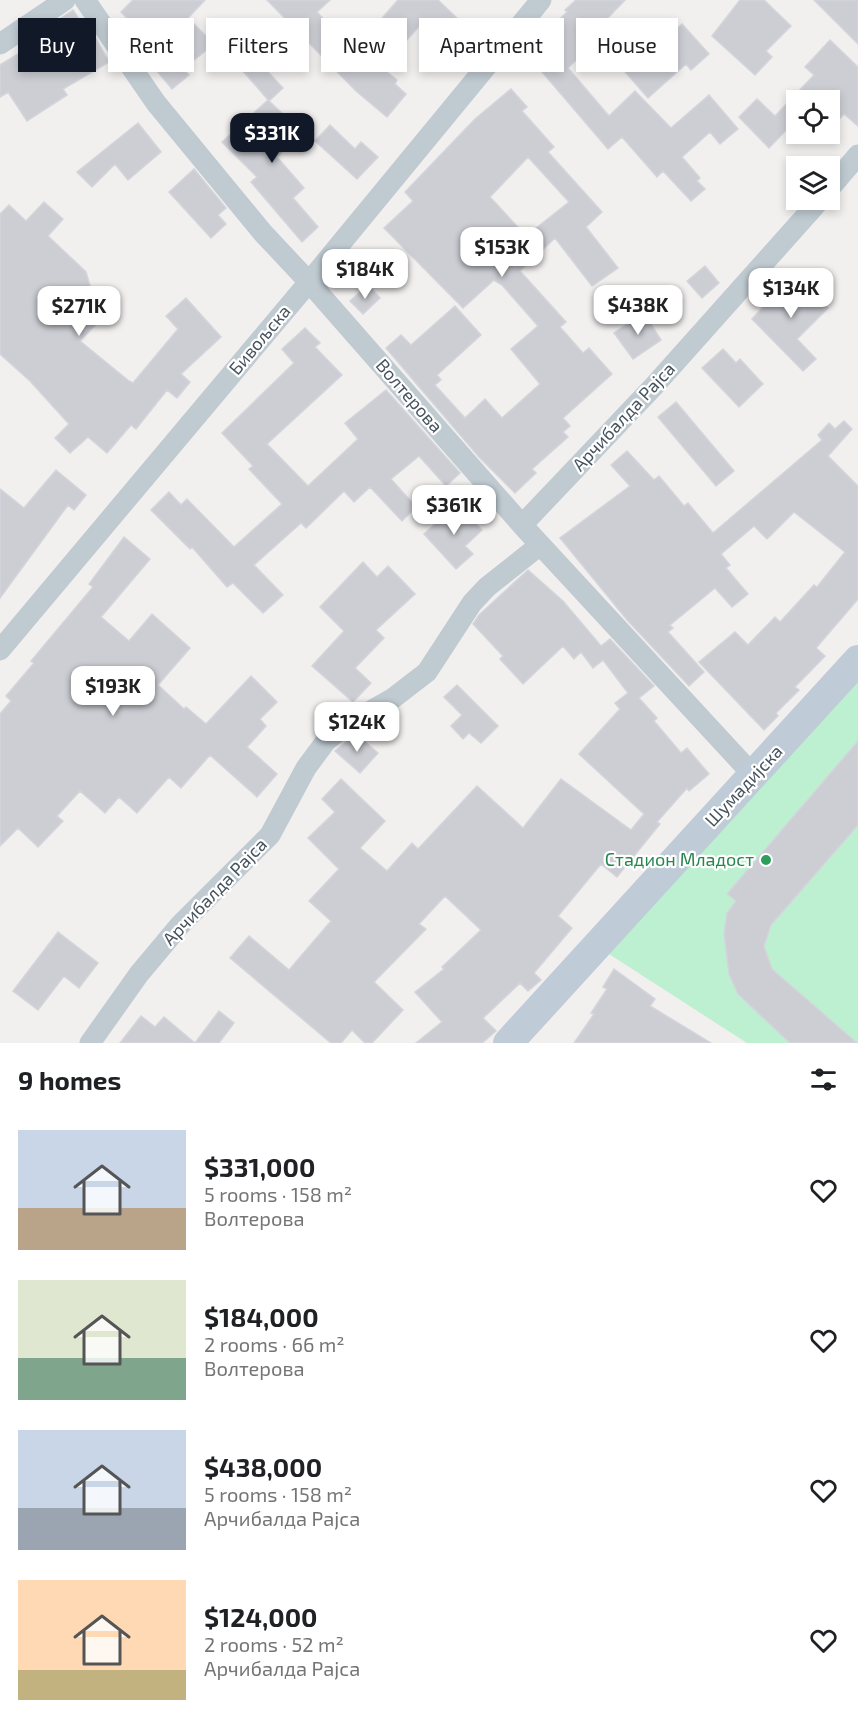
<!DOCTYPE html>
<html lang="en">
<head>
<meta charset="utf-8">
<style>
  :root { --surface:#fff; --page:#f2f2f2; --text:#202124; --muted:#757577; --accent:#111827 }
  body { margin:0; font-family:"Exo 2",sans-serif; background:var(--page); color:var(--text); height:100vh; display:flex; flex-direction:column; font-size:22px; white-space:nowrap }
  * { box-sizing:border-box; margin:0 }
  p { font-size:20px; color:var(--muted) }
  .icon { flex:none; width:33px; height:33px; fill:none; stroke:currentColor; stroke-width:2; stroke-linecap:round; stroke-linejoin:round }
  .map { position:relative; height:1043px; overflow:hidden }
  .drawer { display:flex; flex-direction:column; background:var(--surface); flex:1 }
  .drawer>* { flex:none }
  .banner { position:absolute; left:18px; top:18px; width:822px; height:54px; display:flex; gap:12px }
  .controls { position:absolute; left:786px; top:90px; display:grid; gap:12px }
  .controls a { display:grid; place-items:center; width:54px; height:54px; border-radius:0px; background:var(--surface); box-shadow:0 3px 9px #0003; font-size:30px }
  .price { position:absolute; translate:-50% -51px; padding:0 14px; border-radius:12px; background:#fff; color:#222; font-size:20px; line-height:39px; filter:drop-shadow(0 2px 3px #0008) }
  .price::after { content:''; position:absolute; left:50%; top:36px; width:18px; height:14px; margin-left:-9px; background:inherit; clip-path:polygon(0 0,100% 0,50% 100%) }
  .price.active { background:var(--accent); color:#fff }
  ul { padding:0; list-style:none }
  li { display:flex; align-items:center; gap:18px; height:150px; padding:0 18px }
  li span { display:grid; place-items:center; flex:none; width:168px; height:120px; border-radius:0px; color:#555 }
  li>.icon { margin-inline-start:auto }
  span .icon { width:72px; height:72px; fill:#fffc; stroke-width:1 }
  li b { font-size:26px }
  h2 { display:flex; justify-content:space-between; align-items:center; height:72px; padding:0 18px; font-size:26px }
  .pill { padding:0 21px; border-radius:0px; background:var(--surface); box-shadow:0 3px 9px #0003; font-size:21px; line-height:54px }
  .pill.active { background:var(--accent); color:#fff }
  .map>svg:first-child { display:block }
  .green { fill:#bdf0d0 }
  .building { fill:#ccced4; stroke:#d3d5db; stroke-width:1.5; fill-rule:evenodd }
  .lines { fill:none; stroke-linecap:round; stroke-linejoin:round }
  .street { stroke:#bfcad1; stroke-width:21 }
  .secondary { stroke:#bfcbd6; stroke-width:30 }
  .leisure-dot { fill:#2e9e5b; stroke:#fff; stroke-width:2 }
  .labels { text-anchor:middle; stroke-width:4.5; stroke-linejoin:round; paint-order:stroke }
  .street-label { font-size:18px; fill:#47535d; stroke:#fff }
  .leisure-label { font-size:18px; fill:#27864d; stroke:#fff; text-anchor:end }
</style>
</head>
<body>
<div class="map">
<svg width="858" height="1043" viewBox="0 0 858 1043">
  <rect width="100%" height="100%" fill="#f2efef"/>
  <path class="green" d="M 858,665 L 858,1043 L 747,1043 L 595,945 Z"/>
  <path class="building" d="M 133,0 L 205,0 L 188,18 L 214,44 L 183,69 L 189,75 L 172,89 L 152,65 L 163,56 L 121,12 Z
    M 267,0 L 330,0 L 317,12 L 354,50 L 398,0 L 438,0 L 461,22 L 442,42 L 422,23 L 382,68 L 397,80 L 395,84 L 406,94 L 387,117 L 356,91 Z
    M 576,0 L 625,0 L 606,20 L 642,60 L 682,24 L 709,54 L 691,70 L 686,64 L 648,98 L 597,40 L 568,68 L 609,116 L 635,91 L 671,128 L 709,95 L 738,129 L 720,144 L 710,132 L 682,157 L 700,178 L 697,181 L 705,189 L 691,201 L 663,171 L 657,177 L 622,137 L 608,149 L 525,52 L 567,12 L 565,10 Z
    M 740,0 L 764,0 L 791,26 L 766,51 L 772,57 L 755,75 L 712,36 Z
    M 814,0 L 858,0 L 858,44 Z
    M 73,10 L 92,39 L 95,37 L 109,62 L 63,89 L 67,95 L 27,121 L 8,92 L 0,97 L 0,65 L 41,40 L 38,34 Z
    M 830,40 L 858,67 L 858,126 L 844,114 L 830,129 L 830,100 L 796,100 L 796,124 L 794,122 L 769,148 L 739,117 L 757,99 L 775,116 L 814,75 L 805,67 Z
    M 256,59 L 283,88 L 269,101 L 243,71 Z
    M 511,89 L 527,107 L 522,111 L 554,147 L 548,152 L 602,212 L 586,227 L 618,268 L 592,286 L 555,238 L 520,271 L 566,322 L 560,327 L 583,353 L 589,348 L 612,374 L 563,418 L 570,426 L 563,432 L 568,437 L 532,469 L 536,473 L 515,493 L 479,457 L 386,348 L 401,335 L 411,345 L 455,306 L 481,335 L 437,375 L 441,380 L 435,385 L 465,418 L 485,399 L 502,418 L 540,384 L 511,349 L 538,326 L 502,285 L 494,280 L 463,308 L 384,228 L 413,201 L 405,192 L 475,119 ZM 528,157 L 569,202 L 526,236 L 490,197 Z
    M 268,100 L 301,131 L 277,157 L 304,188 L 293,198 L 318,227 L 302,242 L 251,182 L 257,177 L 222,142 Z
    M 138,123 L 161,152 L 128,180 L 115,164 L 92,187 L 77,172 Z
    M 330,125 L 355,149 L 361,142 L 378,157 L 357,179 L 315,141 Z
    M 806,134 L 825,134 L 816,143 Z
    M 194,169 L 226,208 L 218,215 L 226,224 L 211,238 L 169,192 Z
    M 44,202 L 63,219 L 48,236 L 86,272 L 92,293 L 102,303 L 97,308 L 105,315 L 80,341 L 129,381 L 133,383 L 178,329 L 166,316 L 186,298 L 221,337 L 181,374 L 190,382 L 177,398 L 167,390 L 136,429 L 131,425 L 107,453 L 88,437 L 70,453 L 55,438 L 69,424 L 30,381 L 0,354 L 0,214 L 9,205 L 26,221 Z
    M 705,266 L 719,283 L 702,298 L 687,281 Z
    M 795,274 L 828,308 L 797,339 L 816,359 L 803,371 L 752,319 Z
    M 368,285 L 380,298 L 363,314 L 350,301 Z
    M 644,313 L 661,340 L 633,359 L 614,333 Z
    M 305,328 L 320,343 L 315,347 L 342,375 L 267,444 L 308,486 L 358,439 L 345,423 L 386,390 L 460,473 L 446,486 L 419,456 L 391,479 L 416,507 L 402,521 L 370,487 L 354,502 L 344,491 L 306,528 L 301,523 L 254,565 L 283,595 L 263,613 L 233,583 L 227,587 L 192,547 L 190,549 L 151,510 L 169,492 L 181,505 L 187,499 L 234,547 L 282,504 L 249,469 L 253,466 L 222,433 L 294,363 L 282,349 Z
    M 723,349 L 736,363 L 740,359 L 763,384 L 739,407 L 702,368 Z
    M 676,402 L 734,471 L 716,486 L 658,417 Z
    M 844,421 L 852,429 L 828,456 L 858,486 L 858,599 L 816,648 L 825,656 L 795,687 L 799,690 L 776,713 L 778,716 L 764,730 L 699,662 L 735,632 L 748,645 L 775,617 L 780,622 L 814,585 L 817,587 L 845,552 L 794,512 L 767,539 L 754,526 L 721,554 L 730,565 L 726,568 L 748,594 L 732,607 L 715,588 L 670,625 L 673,628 L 668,632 L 704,672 L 689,686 L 628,621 L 560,538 L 630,486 L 611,465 L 627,451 L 654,480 L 659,476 L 684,506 L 688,503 L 713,533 L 822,440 L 818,435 L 829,423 L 835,429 Z
    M 56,470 L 86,495 L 74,510 L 68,505 L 0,598 L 0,489 L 24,508 Z
    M 457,504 L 482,530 L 465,546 L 473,554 L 456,569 L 424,534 Z
    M 124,537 L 150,559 L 101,617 L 129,641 L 152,614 L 190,648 L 158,685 L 184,709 L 186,707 L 206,724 L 251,676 L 277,702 L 260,719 L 266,726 L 247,747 L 277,774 L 257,797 L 210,755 L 181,788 L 169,777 L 137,813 L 119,797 L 105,813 L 80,791 L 57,816 L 63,821 L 38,847 L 18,828 L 0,846 L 0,714 L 11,701 L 6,696 L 34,663 L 31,661 L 93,587 L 89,584 Z
    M 363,562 L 377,577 L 388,566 L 415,594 L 376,630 L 384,638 L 355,668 L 371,683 L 353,702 L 312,666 L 344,631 L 320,607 Z
    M 528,570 L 563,601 L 601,646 L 610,639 L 654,686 L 639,698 L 657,718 L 654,721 L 681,753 L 687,748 L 709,774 L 689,791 L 687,788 L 657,822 L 660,824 L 617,877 L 601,864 L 558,916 L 572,928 L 534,973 L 541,980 L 528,991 L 520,983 L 483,1018 L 496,1031 L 482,1043 L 416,1043 L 442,1022 L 415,992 L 444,969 L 442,967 L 481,930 L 445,896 L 419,924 L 426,929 L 374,982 L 403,1010 L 372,1043 L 365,1043 L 352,1030 L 341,1043 L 331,1043 L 230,958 L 249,936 L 289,970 L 331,921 L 309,901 L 339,869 L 308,838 L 335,812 L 322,799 L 341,779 L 385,821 L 360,848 L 387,871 L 412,843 L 418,849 L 477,786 L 523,828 L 561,779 L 631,830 L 644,814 L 579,754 L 620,709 L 615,703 L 628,693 L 603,660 L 593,668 L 581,652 L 574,659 L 563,646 L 523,684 L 500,659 L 503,656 L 473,624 L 479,615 Z
    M 457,685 L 498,726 L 481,743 L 469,733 L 463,739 L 451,726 L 462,715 L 444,697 Z
    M 356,734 L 378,753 L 360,773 L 335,751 Z
    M 858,741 L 858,825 L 771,925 L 764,946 L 772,969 L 857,1043 L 790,1043 L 738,994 L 729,974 L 724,934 L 727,913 L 736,901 L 727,894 Z
    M 58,932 L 98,963 L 79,988 L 64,976 L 38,1010 L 13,991 Z
    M 614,969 L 655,999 L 650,1006 L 711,1043 L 574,1043 L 594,1014 L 591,1013 L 607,989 L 603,987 Z
    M 219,1011 L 234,1023 L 219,1043 L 120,1043 L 141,1016 L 155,1027 L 164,1017 L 195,1043 Z"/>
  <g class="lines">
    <path class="street" d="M 85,0 L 156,103 L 263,233 L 309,282 L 522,525 L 754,776
      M 0,44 L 65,0
      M 830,188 L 858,155
      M 522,525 L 654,386 L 820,200
      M 0,650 L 309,282 L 541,0
      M 90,1043 L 139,974 L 180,925 L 270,835 L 306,768 L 326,741 L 346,725 L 392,699 L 427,672 L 472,603 L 487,587 L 540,545"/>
    <path class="secondary" d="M 508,1043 L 858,660"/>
  </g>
  <circle class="leisure-dot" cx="766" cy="860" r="6"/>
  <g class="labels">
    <g class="street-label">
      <text transform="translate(260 340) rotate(-50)" y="6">Бивољска</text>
      <text transform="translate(409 396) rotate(49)" y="6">Волтерова</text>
      <text transform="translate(624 417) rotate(-47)" y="6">Арчибалда Рајса</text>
      <text transform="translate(744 786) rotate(-47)" y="6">Шумадијска</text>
      <text transform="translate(215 892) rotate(-46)" y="6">Арчибалда Рајса</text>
    </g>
    <g class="leisure-label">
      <text x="754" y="866">Стадион Младост</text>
    </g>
  </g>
</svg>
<div class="controls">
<a><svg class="icon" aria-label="locate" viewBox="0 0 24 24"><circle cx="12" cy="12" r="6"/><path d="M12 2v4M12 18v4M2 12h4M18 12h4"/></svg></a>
<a><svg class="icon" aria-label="layers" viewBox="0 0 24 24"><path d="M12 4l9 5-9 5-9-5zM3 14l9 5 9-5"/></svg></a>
</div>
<b class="price active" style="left:272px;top:164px">$331K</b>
<b class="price" style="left:502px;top:278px">$153K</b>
<b class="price" style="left:365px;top:300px">$184K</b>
<b class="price" style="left:791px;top:319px">$134K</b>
<b class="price" style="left:638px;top:336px">$438K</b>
<b class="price" style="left:79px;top:337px">$271K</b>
<b class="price" style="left:454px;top:536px">$361K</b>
<b class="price" style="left:113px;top:717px">$193K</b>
<b class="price" style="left:357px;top:753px">$124K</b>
<div class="banner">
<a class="pill active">Buy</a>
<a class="pill">Rent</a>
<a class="pill">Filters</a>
<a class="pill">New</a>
<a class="pill">Apartment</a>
<a class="pill">House</a>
</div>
</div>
<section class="drawer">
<h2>9 homes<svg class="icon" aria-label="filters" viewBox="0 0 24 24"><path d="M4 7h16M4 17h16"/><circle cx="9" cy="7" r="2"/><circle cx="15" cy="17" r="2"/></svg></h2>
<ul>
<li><span style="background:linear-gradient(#c9d6e8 65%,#b9a48a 0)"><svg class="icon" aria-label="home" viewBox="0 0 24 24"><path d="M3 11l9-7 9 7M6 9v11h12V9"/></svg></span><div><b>$331,000</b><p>5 rooms · 158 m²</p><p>Волтерова</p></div><svg class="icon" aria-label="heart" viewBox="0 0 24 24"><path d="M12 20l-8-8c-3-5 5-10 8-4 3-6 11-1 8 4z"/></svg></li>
<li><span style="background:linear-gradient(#dfe7d0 65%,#7fa58c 0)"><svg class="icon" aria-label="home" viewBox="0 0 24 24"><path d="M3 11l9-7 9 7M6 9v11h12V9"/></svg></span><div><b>$184,000</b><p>2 rooms · 66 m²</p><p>Волтерова</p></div><svg class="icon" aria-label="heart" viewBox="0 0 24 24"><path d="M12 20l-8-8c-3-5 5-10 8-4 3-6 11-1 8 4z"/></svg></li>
<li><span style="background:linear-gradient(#c9d6e8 65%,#9aa5b1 0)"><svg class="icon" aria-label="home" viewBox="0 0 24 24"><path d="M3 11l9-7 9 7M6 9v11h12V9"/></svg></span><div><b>$438,000</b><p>5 rooms · 158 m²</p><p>Арчибалда Рајса</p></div><svg class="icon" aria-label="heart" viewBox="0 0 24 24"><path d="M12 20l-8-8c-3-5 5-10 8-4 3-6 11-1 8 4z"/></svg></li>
<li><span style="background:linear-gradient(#ffd9b3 75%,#c2b280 0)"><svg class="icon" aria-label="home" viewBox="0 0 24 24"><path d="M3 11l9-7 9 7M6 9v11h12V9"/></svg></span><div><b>$124,000</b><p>2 rooms · 52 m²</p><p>Арчибалда Рајса</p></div><svg class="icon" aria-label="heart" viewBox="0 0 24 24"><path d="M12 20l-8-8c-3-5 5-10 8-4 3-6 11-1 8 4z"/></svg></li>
</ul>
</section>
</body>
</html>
